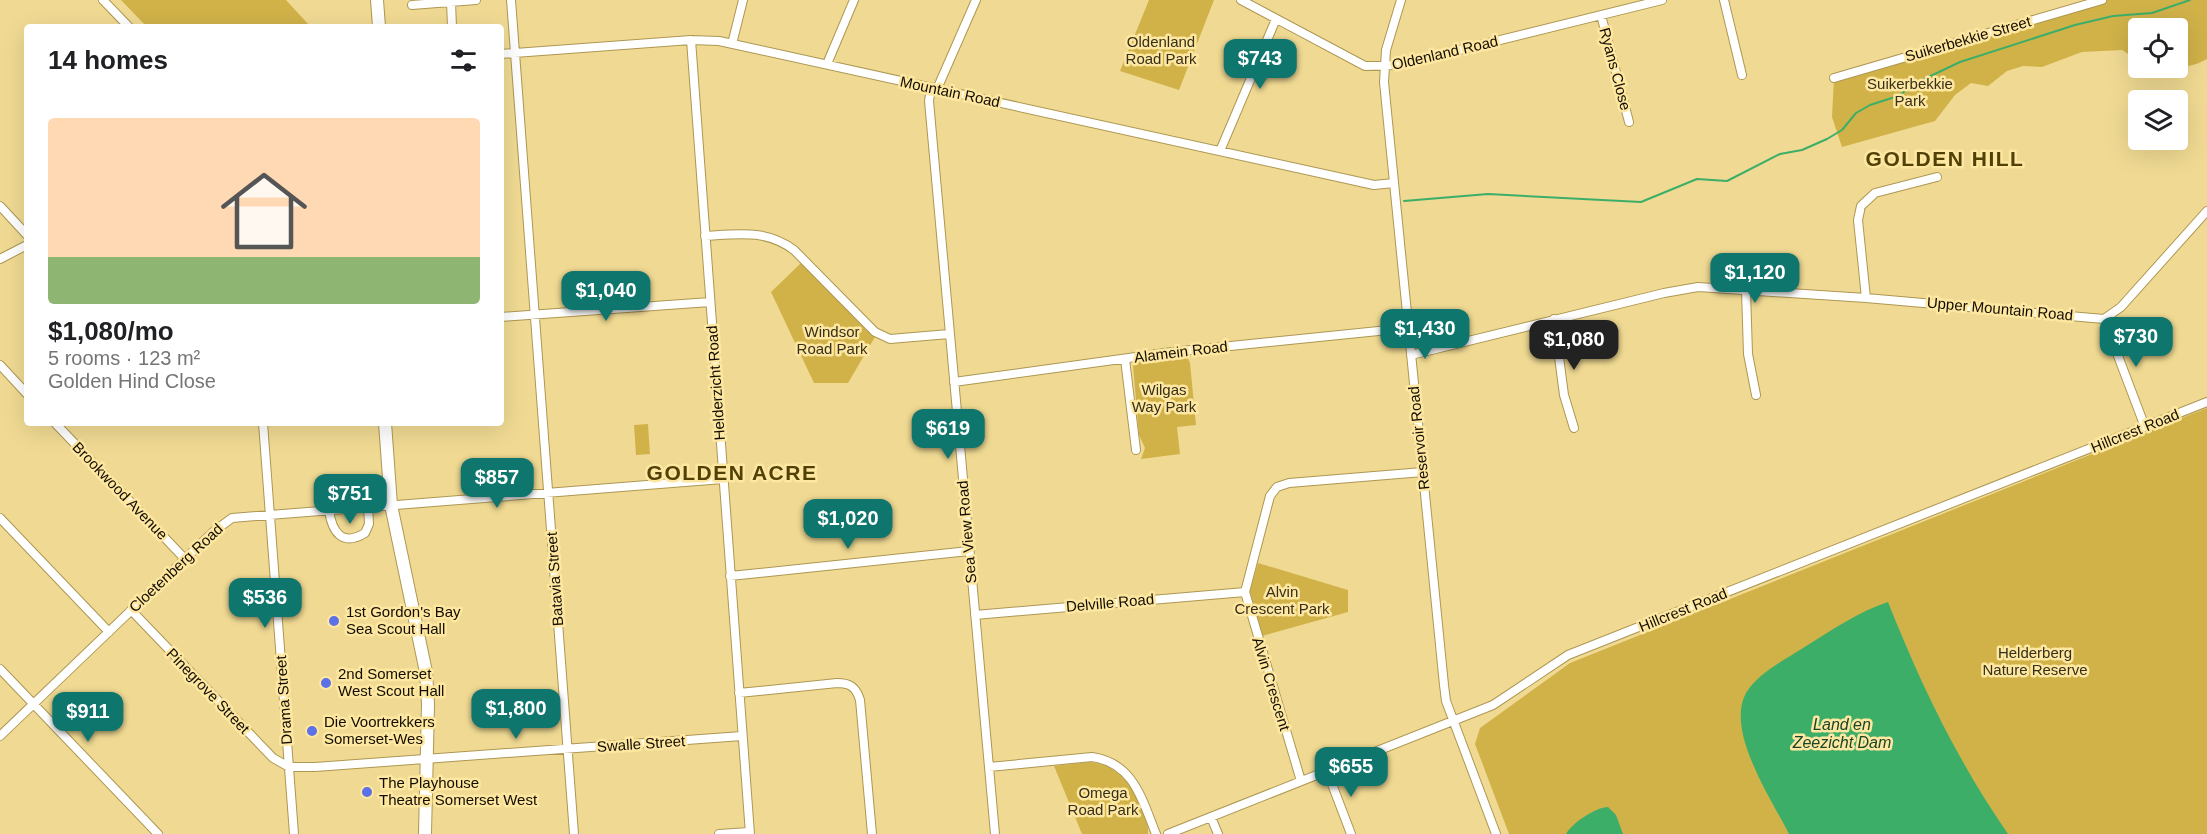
<!DOCTYPE html>
<html lang="en">
<head>
<meta charset="utf-8">
<style>
  :root { --surface:#fff; --page:#f2f2f2; --text:#202124; --muted:#757577; --line:#e0e0e0; --accent:#0f766e }
  body { margin:0; font-family:Helvetica,sans-serif; background:var(--page); color:var(--text); height:100vh; display:flex; flex-direction:column; font-size:22px; white-space:nowrap }
  * { box-sizing:border-box; margin:0 }
  p { font-size:20px; color:var(--muted) }
  .icon { flex:none; width:33px; height:33px; fill:none; stroke:currentColor; stroke-width:2; stroke-linecap:round; stroke-linejoin:round }
  .map { position:relative; flex:1; overflow:hidden }
  .sheet { position:absolute; left:24px; top:24px; width:480px; height:402px; display:flex; flex-direction:column; background:var(--surface); border-radius:6px; box-shadow:0 6px 24px #0002 }
  .sheet>* { flex:none }
  .controls { position:absolute; left:2128px; top:18px; display:grid; gap:12px }
  .controls a { display:grid; place-items:center; width:60px; height:60px; border-radius:6px; background:var(--surface); box-shadow:0 6px 24px #0002; font-size:30px }
  .price { position:absolute; translate:-50% -51px; padding:0 14px; border-radius:12px; background:var(--accent); color:#fff; font-size:20px; line-height:39px; filter:drop-shadow(0 2px 3px #0008) }
  .price::after { content:''; position:absolute; left:50%; top:36px; width:18px; height:14px; margin-left:-9px; background:inherit; clip-path:polygon(0 0,100% 0,50% 100%) }
  .price.current { background:#222; color:#fff }
  ul { padding:0; list-style:none }
  li { display:grid; align-content:center; gap:12px; height:318px; padding:0 24px }
  li+li { border-top:2px solid var(--line) }
  li span { display:grid; place-items:center; height:186px; border-radius:6px; color:#555 }
  li>.icon { margin-inline-start:auto }
  span .icon { width:108px; height:108px; fill:#fffc; stroke-width:1 }
  li b { font-size:26px }
  h2 { display:flex; justify-content:space-between; align-items:center; height:72px; padding:0 24px; font-size:26px }
  .map>svg:first-child { display:block }
  .green { fill:#d1b249 }
  .water { fill:#3dae68 }
  .lines { fill:none; stroke-linecap:round; stroke-linejoin:round }
  .stream { stroke:#3dae68; stroke-width:2 }
  .street-casing { stroke:#ad9752; stroke-width:10 }
  .secondary-casing { stroke:#ad9752; stroke-width:14 }
  .street { stroke:#fff; stroke-width:8 }
  .secondary { stroke:#fff; stroke-width:12 }
  .poi-dot { fill:#5c70e7; stroke:#fee7a0; stroke-width:2 }
  .labels { text-anchor:middle; stroke-width:5; stroke-linejoin:round; paint-order:stroke }
  .street-label { font-size:15px; fill:#130d00; stroke:#fee7a0 }
  .park-label { font-size:15px; fill:#362f1b; stroke:#fee7a0 }
  .poi-label { font-size:15px; fill:#130d00; stroke:#fee7a0; text-anchor:start }
  .water-label { font-size:16px; font-style:italic; fill:#194629; stroke:#fee7a0 }
  .district-label { font-size:21px; font-weight:bold; letter-spacing:1.5px; fill:#514107; stroke:#fee7a0 }
</style>
</head>
<body>
<div class="map">
<svg width="2207" height="834" viewBox="0 0 2207 834">
  <rect width="100%" height="100%" fill="#f0da93"/>
  <path class="green" d="M 121,0 L 286,0 L 309,25 L 147,27 Z
    M 1149,0 L 1214,0 L 1179,90 L 1120,71 Z
    M 2104,0 L 2207,0 L 2207,59 C 2197,64 2189,68 2178,65 L 2178,28 L 2139,28 L 2139,61 L 2122,50 L 2082,52 L 2042,67 L 2023,66 L 2007,71 L 1988,86 L 1971,83 L 1955,95 L 1935,121 L 1842,147 L 1832,117 L 1834,78 Z
    M 801,263 L 875,337 L 848,383 L 814,383 L 771,292 Z
    M 1187,356 L 1190,363 L 1196,425 L 1177,427 L 1180,454 L 1141,459 L 1145,448 L 1139,435 L 1133,366 L 1138,362 Z
    M 2207,408 L 2207,834 L 1509,834 L 1475,744 L 1480,728 L 1570,663 Z
    M 648,424 L 650,454 L 636,455 L 634,425 Z
    M 1258,563 L 1348,590 L 1348,612 L 1262,636 L 1250,591 Z
    M 1090,762 C 1120,765 1132,786 1142,811 C 1145,819 1149,826 1148,834 L 1082,834 L 1054,766 Z"/>
  <path class="water" d="M 1888,602 C 1921,685 1957,760 2008,834 L 1789,834 C 1772,800 1725,731 1746,693 C 1759,672 1783,661 1803,648 C 1831,631 1857,612 1888,602 Z
    M 1608,807 L 1616,815 L 1623,834 L 1566,834 C 1572,823 1596,807 1608,807 Z"/>
  <g class="lines">
    <path class="stream" d="M 1404,201 L 1488,194 L 1641,202 L 1697,179 L 1727,181 L 1780,154 L 1802,150 L 1827,139 L 1842,130 L 1856,113 L 1870,105 L 1898,96 L 1920,81 L 1960,62 L 2075,25 L 2113,16 L 2152,13 L 2190,0"/>
    <g class="street-casing">
      <path id="street" d="M 103,0 L 129,27
        M 511,0 L 574,834
        M 1241,0 L 1365,66 L 1399,65 L 1662,0
        M 1401,0 L 1386,50 L 1384,82 L 1444,685 L 1446,701 L 1496,834
        M 1724,0 L 1742,75
        M 451,2 L 452,27
        M 412,5 L 476,0
        M 1601,15 L 1629,122
        M 691,40 L 750,834
        M 732,44 L 743,0
        M 501,54 L 691,40 L 719,41 L 1374,185 L 1394,183
        M 827,64 L 854,0
        M 1834,78 L 2102,0
        M 931,88 L 929,101 L 995,834
        M 937,89 L 976,0
        M 1220,151 L 1276,19
        M 0,206 L 27,235
        M 705,236 C 738,234 766,229 794,250 L 875,332 L 890,339 L 949,334
        M 0,259 L 27,245
        M 1746,291 L 1748,354 L 1756,395
        M 1866,298 L 1858,220 L 1861,206 L 1875,193 L 1937,177
        M 501,317 L 710,302
        M 1554,319 L 1564,395 L 1574,428
        M 2104,319 L 2145,427
        M 1411,355 L 1664,293 L 1698,287 L 1866,298 L 2104,319 L 2121,307 L 2207,211
        M 1125,359 L 1136,450
        M 0,365 L 27,394
        M 954,382 L 1172,352 L 1408,328
        M 55,423 L 185,559
        M 263,423 L 294,834
        M 329,510 C 332,532 342,547 365,533 L 369,524 L 368,506
        M 0,518 L 109,632
        M 730,576 L 969,551
        M 131,610 L 273,758 L 289,767 L 315,767 L 742,736
        M 975,615 L 1245,592
        M 0,669 L 158,834
        M 739,693 L 837,683 C 850,683 856,687 860,700 L 872,834
        M 0,736 L 213,532 L 232,518 L 723,479
        M 989,767 L 1092,757 C 1134,763 1142,800 1156,834
        M 1327,771 L 1351,834
        M 1301,781 L 1245,592 L 1270,496 L 1277,487 L 1289,483 L 1423,472
        M 1211,817 L 1218,834
        M 719,834 L 749,832
        M 1168,834 L 1493,705 L 1568,655 L 2207,402"/>
    </g>
    <g class="secondary-casing">
      <path id="secondary" d="M 377,0 L 379,27
        M 385,423 L 391,505 L 426,672 L 428,704 L 425,834"/>
    </g>
    <use href="#street" class="street"/>
    <use href="#secondary" class="secondary"/>
  </g>
  <g class="poi-dot">
    <circle cx="334" cy="621" r="6"/>
    <circle cx="326" cy="683" r="6"/>
    <circle cx="312" cy="731" r="6"/>
    <circle cx="367" cy="792" r="6"/>
  </g>
  <g class="labels">
    <g class="street-label">
      <text transform="translate(1968 39) rotate(-16)" y="5">Suikerbekkie Street</text>
      <text transform="translate(1445 53) rotate(-13)" y="5">Oldenland Road</text>
      <text transform="translate(1615 69) rotate(75)" y="5">Ryans Close</text>
      <text transform="translate(950 92) rotate(12)" y="5">Mountain Road</text>
      <text transform="translate(2000 309) rotate(5)" y="5">Upper Mountain Road</text>
      <text transform="translate(1181 352) rotate(-7)" y="5">Alamein Road</text>
      <text transform="translate(716 383) rotate(-94)" y="5">Helderzicht Road</text>
      <text transform="translate(2135 431) rotate(-22)" y="5">Hillcrest Road</text>
      <text transform="translate(1419 438) rotate(-96)" y="5">Reservoir Road</text>
      <text transform="translate(120 491) rotate(46)" y="5">Brookwood Avenue</text>
      <text transform="translate(967 532) rotate(-95)" y="5">Sea View Road</text>
      <text transform="translate(176 568) rotate(-43)" y="5">Cloetenberg Road</text>
      <text transform="translate(555 579) rotate(-94)" y="5">Batavia Street</text>
      <text transform="translate(1110 603) rotate(-5)" y="5">Delville Road</text>
      <text transform="translate(1683 610) rotate(-22)" y="5">Hillcrest Road</text>
      <text transform="translate(1271 684) rotate(73)" y="5">Alvin Crescent</text>
      <text transform="translate(208 691) rotate(46)" y="5">Pinegrove Street</text>
      <text transform="translate(284 700) rotate(-94)" y="5">Drama Street</text>
      <text transform="translate(641 744) rotate(-4)" y="5">Swalle Street</text>
    </g>
    <g class="park-label">
      <text x="1161" y="47">Oldenland<tspan x="1161" dy="17">Road Park</tspan></text>
      <text x="1910" y="89">Suikerbekkie<tspan x="1910" dy="17">Park</tspan></text>
      <text x="832" y="337">Windsor<tspan x="832" dy="17">Road Park</tspan></text>
      <text x="1164" y="395">Wilgas<tspan x="1164" dy="17">Way Park</tspan></text>
      <text x="1282" y="597">Alvin<tspan x="1282" dy="17">Crescent Park</tspan></text>
      <text x="2035" y="658">Helderberg<tspan x="2035" dy="17">Nature Reserve</tspan></text>
      <text x="1103" y="798">Omega<tspan x="1103" dy="17">Road Park</tspan></text>
    </g>
    <g class="poi-label">
      <text x="346" y="617">1st Gordon's Bay<tspan x="346" dy="17">Sea Scout Hall</tspan></text>
      <text x="338" y="679">2nd Somerset<tspan x="338" dy="17">West Scout Hall</tspan></text>
      <text x="324" y="727">Die Voortrekkers<tspan x="324" dy="17">Somerset-Wes</tspan></text>
      <text x="379" y="788">The Playhouse<tspan x="379" dy="17">Theatre Somerset West</tspan></text>
    </g>
    <g class="water-label">
      <text x="1842" y="730">Land en<tspan x="1842" dy="18">Zeezicht Dam</tspan></text>
    </g>
    <g class="district-label">
      <text x="1945" y="166">GOLDEN HILL</text>
      <text x="732" y="480">GOLDEN ACRE</text>
    </g>
  </g>
</svg>
<div class="controls">
<a><svg class="icon" aria-label="locate" viewBox="0 0 24 24"><circle cx="12" cy="12" r="6"/><path d="M12 2v4M12 18v4M2 12h4M18 12h4"/></svg></a>
<a><svg class="icon" aria-label="layers" viewBox="0 0 24 24"><path d="M12 4l9 5-9 5-9-5zM3 14l9 5 9-5"/></svg></a>
</div>
<b class="price" style="left:1260px;top:90px">$743</b>
<b class="price" style="left:1755px;top:304px">$1,120</b>
<b class="price" style="left:606px;top:322px">$1,040</b>
<b class="price" style="left:1425px;top:360px">$1,430</b>
<b class="price" style="left:2136px;top:368px">$730</b>
<b class="price current" style="left:1574px;top:371px">$1,080</b>
<b class="price" style="left:948px;top:460px">$619</b>
<b class="price" style="left:497px;top:509px">$857</b>
<b class="price" style="left:350px;top:525px">$751</b>
<b class="price" style="left:848px;top:550px">$1,020</b>
<b class="price" style="left:265px;top:629px">$536</b>
<b class="price" style="left:516px;top:740px">$1,800</b>
<b class="price" style="left:88px;top:743px">$911</b>
<b class="price" style="left:1351px;top:798px">$655</b>
<section class="sheet">
<h2>14 homes<svg class="icon" aria-label="filters" viewBox="0 0 24 24"><path d="M4 7h16M4 17h16"/><circle cx="9" cy="7" r="2"/><circle cx="15" cy="17" r="2"/></svg></h2>
<ul>
<li><span style="background:linear-gradient(#ffd9b3 75%,#8fb573 0)"><svg class="icon" aria-label="home" viewBox="0 0 24 24"><path d="M3 11l9-7 9 7M6 9v11h12V9"/></svg></span><div><b>$1,080/mo</b><p>5 rooms · 123 m²</p><p>Golden Hind Close</p></div></li>
</ul>
</section>
</div>
</body>
</html>
